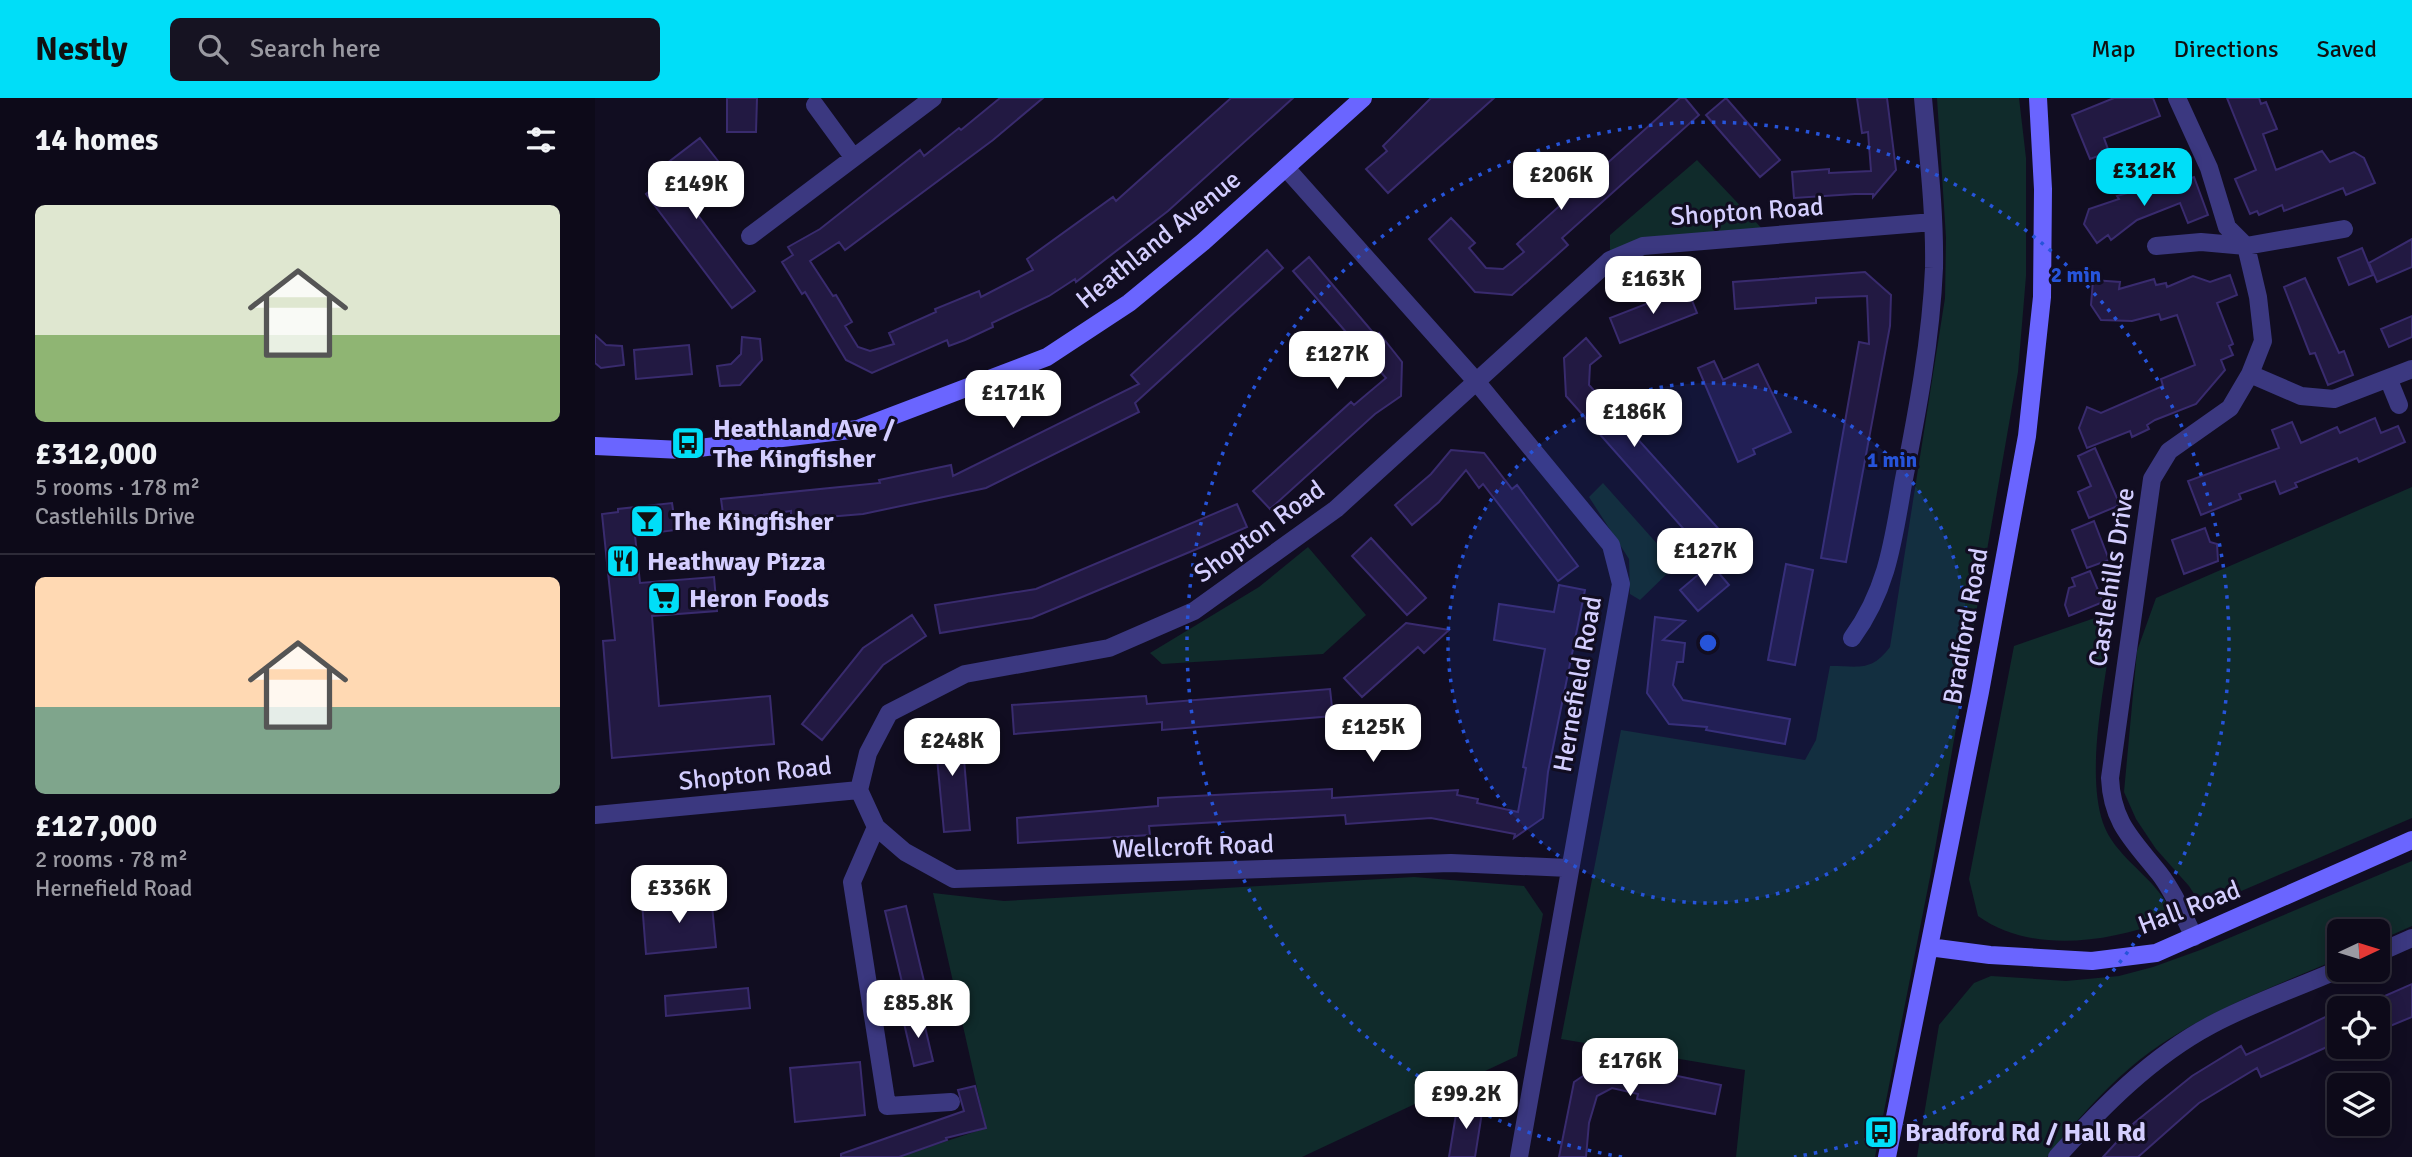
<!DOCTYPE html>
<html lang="en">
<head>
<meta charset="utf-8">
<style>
  :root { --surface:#0d0a19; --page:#161322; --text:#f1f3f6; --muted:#9a9aa2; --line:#2d2b38; --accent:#00def8 }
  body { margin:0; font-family:Signika,sans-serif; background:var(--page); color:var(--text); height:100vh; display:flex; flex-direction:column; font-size:26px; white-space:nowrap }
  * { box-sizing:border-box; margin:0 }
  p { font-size:23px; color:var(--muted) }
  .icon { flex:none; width:38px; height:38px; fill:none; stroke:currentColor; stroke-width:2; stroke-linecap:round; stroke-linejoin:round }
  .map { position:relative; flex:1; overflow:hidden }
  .panel { display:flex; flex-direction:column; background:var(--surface); width:595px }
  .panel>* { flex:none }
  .needle { width:46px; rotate:86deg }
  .fabs { position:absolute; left:1732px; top:821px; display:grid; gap:14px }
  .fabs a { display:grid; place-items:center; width:63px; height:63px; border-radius:10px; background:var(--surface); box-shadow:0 4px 18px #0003,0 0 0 2px var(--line); font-size:35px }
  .price { position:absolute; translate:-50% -60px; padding:0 16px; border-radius:14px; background:#fff; color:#222; font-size:23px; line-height:46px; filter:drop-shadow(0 2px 4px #0008) }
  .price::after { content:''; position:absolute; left:50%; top:42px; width:21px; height:16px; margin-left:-10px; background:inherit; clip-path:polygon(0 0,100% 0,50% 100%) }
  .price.current { background:var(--accent); color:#111 }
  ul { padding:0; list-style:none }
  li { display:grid; align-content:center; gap:14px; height:371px; padding:0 35px }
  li+li { border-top:2px solid var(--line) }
  li span { display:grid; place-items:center; height:217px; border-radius:10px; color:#555 }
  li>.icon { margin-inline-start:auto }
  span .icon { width:126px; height:126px; fill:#fffc; stroke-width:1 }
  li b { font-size:30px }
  h2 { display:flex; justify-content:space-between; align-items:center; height:84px; padding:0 35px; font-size:30px }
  header { display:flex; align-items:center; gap:42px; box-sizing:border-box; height:98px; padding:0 35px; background:var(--accent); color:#111 }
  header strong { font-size:33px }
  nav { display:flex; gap:38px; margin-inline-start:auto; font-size:24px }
  .search { width:490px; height:63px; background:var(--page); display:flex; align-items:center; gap:18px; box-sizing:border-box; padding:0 24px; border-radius:10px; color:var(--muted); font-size:26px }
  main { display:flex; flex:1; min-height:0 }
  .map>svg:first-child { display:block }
  .green { fill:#102b2b }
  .building { fill:#221942; stroke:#392b6e; stroke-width:2 }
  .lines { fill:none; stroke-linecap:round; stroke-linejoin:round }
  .street { stroke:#3b3880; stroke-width:18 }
  .secondary { stroke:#6a65ff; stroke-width:18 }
  .ring { fill:none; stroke:#2654da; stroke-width:3.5; stroke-dasharray:3.5 7 }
  .labels { text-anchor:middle; stroke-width:6; stroke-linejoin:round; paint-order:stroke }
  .street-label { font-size:26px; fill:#d4ceff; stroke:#110d21 }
  .poi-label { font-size:26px; font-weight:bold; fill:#d4ceff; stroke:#110d21; text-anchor:start }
  .centre { fill:#2654da; stroke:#110d21; stroke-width:3.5 }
  .ring-label { font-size:21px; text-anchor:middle; font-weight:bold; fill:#2654da; stroke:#110d21; stroke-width:6; stroke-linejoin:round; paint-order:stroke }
</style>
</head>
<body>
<header>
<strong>Nestly</strong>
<div class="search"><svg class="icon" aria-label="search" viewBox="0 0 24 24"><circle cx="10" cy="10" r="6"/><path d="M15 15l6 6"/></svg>Search here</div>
<nav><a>Map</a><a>Directions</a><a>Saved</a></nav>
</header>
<main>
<section class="panel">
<h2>14 homes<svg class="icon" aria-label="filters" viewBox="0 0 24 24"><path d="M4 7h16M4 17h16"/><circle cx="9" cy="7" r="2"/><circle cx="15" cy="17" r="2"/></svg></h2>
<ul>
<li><span style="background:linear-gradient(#dfe7d0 60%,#8fb573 0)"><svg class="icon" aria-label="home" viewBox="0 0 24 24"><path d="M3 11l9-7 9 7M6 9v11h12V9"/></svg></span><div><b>£312,000</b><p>5 rooms · 178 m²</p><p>Castlehills Drive</p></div></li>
<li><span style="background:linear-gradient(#ffd9b3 60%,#7fa58c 0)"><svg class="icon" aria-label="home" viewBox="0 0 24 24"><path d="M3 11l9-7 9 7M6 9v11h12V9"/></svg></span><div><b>£127,000</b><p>2 rooms · 78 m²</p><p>Hernefield Road</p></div></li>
</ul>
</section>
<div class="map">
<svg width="1817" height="1059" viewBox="0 0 1817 1059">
  <rect width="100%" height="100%" fill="#110d21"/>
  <path class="green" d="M 1342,0 L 1424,0 L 1431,60 L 1431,178 L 1423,274 L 1336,774 L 1280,1059 L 1141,1059 L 1150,972 L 966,941 L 1026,632 L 1210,662 L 1221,642 L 1235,568 C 1265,568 1276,574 1295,549 L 1350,200 L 1351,140 Z
    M 1102,62 L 1174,138 L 1015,162 L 1015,137 Z
    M 1008,385 L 1081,467 L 1045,502 L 1035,496 L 1034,461 L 994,399 Z
    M 1817,389 L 1817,720 L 1623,803 L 1605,805 L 1594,788 L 1561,751 L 1541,721 L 1529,694 L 1542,553 L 1561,500 Z
    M 713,449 L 771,517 L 728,556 L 567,566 L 555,555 L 664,489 Z
    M 1520,513 C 1513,573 1489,669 1508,725 C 1519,757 1554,776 1571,804 L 1568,824 C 1511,844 1436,856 1383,818 L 1374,781 L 1419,548 Z
    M 1817,763 L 1817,828 L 1783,843 L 1783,833 L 1745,833 L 1745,860 C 1674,891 1596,918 1536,969 C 1504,996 1478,1027 1452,1059 L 1322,1059 L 1344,927 L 1379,885 L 1396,878 L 1471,883 L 1524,878 L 1558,869 L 1608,851 Z
    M 819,779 L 929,788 L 948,816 L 922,958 L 707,1059 L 304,1059 L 391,1030 L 338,795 L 409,803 Z"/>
  <path class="building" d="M 132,0 L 162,0 L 161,34 L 132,34 Z
    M 405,0 L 448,0 L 398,42 L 250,152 L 244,144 L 215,163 L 238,198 L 241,197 L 257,224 L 250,228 L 263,249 L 275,253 L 299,246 L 294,235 L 341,214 L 340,211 L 384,193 L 386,199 L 438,172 L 432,161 L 518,99 L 521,103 L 636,0 L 698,0 L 573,113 L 481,184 L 480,181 L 454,198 L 397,225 L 398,229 L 370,242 L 354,248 L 352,242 L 277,275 L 251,262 L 210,194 L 207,196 L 187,164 L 198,157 L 193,149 L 225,131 L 325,52 L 329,58 L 364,30 L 366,32 Z
    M 836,0 L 899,0 L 793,95 L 771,71 L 792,53 L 788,48 Z
    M 1085,0 L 1090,0 L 1104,17 L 967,140 L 973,147 L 917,197 L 880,194 L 834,141 L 856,120 L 880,145 L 874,150 L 891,170 L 908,171 L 929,154 L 922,146 Z
    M 1131,0 L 1185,62 L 1165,79 L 1111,17 Z
    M 1262,0 L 1292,0 L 1301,72 L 1278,99 L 1278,96 L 1260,96 L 1199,100 L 1197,74 L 1234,71 L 1234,75 L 1276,73 L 1273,34 L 1267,35 Z
    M 1519,0 L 1558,0 L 1565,18 L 1509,40 L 1514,54 L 1495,61 L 1477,17 Z
    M 1632,0 L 1664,0 L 1666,6 L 1671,4 L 1682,31 L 1668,36 L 1681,72 L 1727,53 L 1735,64 L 1759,54 L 1769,60 L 1780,85 L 1751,97 L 1748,90 L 1689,113 L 1687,107 L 1664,117 L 1662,113 L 1655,116 L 1640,81 L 1661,72 Z
    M 105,40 L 123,63 L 84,92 L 160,193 L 137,210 L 51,96 L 61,88 L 54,79 Z
    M 1599,79 L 1613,117 L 1593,125 L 1585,105 L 1542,122 L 1516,142 L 1513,137 L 1502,145 L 1489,126 L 1494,111 L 1524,101 L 1522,98 L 1567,85 L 1569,90 Z
    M 1817,141 L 1817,169 L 1782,184 L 1774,165 Z
    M 1767,150 L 1778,177 L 1754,187 L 1743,160 Z
    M 672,152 L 688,170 L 540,305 L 544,314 L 391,390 L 268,416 L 196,422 L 196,413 L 129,423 L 126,401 L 285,385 L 284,382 L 356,367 L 358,378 L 544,286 L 536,277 Z
    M 714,159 L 781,238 L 784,235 L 807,264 L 806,298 L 780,316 L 675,411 L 658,393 L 756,304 L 759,307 L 791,280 L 698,173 Z
    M 1270,174 L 1296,197 L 1295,228 L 1251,464 L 1226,460 L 1264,244 L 1274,246 L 1272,198 L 1221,200 L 1221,205 L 1140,211 L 1138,184 Z
    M 1635,177 L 1642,197 L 1622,205 L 1638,246 L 1634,248 L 1638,257 L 1626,262 L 1630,272 L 1601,306 L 1560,322 L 1552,327 L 1554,331 L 1537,339 L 1535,333 L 1492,350 L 1484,330 L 1492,309 L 1506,315 L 1568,288 L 1566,281 L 1600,267 L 1582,217 L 1566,222 L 1564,216 L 1537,223 L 1506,222 L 1496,207 L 1498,182 L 1525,184 L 1524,191 L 1559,181 L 1561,187 L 1571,185 L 1572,189 L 1598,178 L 1615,184 Z
    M 1710,180 L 1744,255 L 1749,253 L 1758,277 L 1733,287 L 1720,255 L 1715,256 L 1689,189 Z
    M 1092,190 L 1102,215 L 1025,245 L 1015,220 Z
    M 1817,218 L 1817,239 L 1794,249 L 1786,231 Z
    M 0,237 L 11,247 L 27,248 L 29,267 L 6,270 L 0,265 Z
    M 147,239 L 165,241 L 167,262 L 145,287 L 125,288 L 122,268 L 136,266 L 146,256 Z
    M 991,240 L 1006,258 L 995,267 L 994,287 L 1129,437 L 1109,454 L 971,298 L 969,260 Z
    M 94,247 L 97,276 L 41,281 L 39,252 Z
    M 1119,263 L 1128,282 L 1163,266 L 1196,334 L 1158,351 L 1160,356 L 1143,364 L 1103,270 Z
    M 1780,320 L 1786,335 L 1803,328 L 1810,344 L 1764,364 L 1762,360 L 1700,385 L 1702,389 L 1685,396 L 1680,383 L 1644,396 L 1646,401 L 1606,417 L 1593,383 L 1684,350 L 1677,332 L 1697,324 L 1706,345 L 1742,329 L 1745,335 Z
    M 1500,350 L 1525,407 L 1494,420 L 1483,394 L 1496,388 L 1483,358 Z
    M 856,352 L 889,355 L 917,391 L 922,387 L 983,468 L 963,483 L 888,386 L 884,390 L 871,372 L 844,404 L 817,427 L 800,407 L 836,376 Z
    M 77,405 L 81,432 L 40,437 L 45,485 L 119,479 L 122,513 L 57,518 L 64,608 L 175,598 L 179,646 L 17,660 L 8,543 L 20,542 L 7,416 L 23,414 L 23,411 Z
    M 642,406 L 652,429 L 609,448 L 437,520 L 345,535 L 340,507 L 441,491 Z
    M 1499,423 L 1514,462 L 1492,470 L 1477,432 Z
    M 1610,430 L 1615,444 L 1622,446 L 1623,463 L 1589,476 L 1577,442 Z
    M 776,440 L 831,500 L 812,517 L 757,458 Z
    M 1116,466 L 1134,487 L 1103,513 L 1085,492 Z
    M 1191,466 L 1218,472 L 1200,567 L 1173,562 Z
    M 1495,473 L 1508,504 L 1474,518 L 1470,507 L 1474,490 L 1480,488 L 1477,480 Z
    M 964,487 L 990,492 L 953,674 L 948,720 L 919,740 L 920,736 L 836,720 L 751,726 L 750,717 L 554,728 L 555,737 L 423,745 L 422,720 L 563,708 L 563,700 L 737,691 L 737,700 L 863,692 L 862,697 L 883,701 L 882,705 L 923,714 L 931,670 L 928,669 L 950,551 L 899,542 L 904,506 L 959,514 Z
    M 317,517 L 331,538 L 288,567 L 227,642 L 207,626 L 268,550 Z
    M 1060,519 L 1090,523 L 1068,542 L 1090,545 L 1088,564 L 1082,564 L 1078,587 L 1088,602 L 1195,621 L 1190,646 L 1111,632 L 1112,629 L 1074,626 L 1052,595 Z
    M 811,525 L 854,532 L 829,555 L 823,549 L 767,599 L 749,580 Z
    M 735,591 L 738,618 L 567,632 L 567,624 L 419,636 L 417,607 L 551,598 L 552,606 Z
    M 366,626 L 375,732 L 349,734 L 339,628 Z
    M 116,797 L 121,849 L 51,856 L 47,804 Z
    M 311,808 L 333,900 L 312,905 L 290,813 Z
    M 1817,886 L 1817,919 L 1783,933 L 1783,901 Z
    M 153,890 L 155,910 L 71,918 L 70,898 Z
    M 1745,912 L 1745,943 L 1666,979 L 1662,970 L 1604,1005 L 1543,1059 L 1508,1059 L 1539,1025 L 1597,978 L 1646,948 L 1651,957 Z
    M 327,916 L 338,963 L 319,968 L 308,921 Z
    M 1010,963 L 1126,987 L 1120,1016 L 1042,1001 L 1043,996 L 1017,990 L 1002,998 L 994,1025 L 991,1059 L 964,1059 L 979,984 Z
    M 265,964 L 270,1017 L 200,1024 L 195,970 Z
    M 380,988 L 391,1030 L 351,1040 L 352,1042 L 304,1059 L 246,1059 L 246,1056 L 369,1013 L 363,992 Z
    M 863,1004 L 888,1008 L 880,1059 L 854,1059 Z"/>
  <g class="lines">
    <path class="street" d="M 1582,0 L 1614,70 L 1632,129 L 1651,148 L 1663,199 L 1668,243 L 1655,276 L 1635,310 L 1574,353 L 1557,381 L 1515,680 C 1517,725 1538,742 1564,775 C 1579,794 1588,817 1599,839
      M 220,7 L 258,59
      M 691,70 L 880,282 L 1016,447 L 1026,486 L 924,1059
      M 155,138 L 338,0
      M 1561,148 L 1606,144 L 1651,148 L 1749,131
      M 1655,276 L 1706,298 L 1739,301 L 1817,271
      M 1793,280 L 1804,307
      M 1257,540 C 1292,492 1298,444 1308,386 C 1322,315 1336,242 1339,170 C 1340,113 1333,56 1328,0
      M 264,692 L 281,729 L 310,754 L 359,781 L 856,765 L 974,770
      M 0,717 L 264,692 L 273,655 L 294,615 L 370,576 L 514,550 L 599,513 L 741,411 L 1015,162 L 1048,148 L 1338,124
      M 281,729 L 257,784 L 292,1008 L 356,1004
      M 1783,855 L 1817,840
      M 1462,1059 C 1507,1009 1556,959 1616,927 C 1657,905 1702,890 1745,871"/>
    <path class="secondary" d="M 0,348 L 87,352 L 263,331 L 452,259 L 534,205 L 608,144 L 768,0
      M 1334,849 L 1395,857 L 1497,863 L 1561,855 L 1817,742
      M 1292,1059 L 1385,594 L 1432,338 L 1447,199 L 1448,91 L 1443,0"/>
  </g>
  <circle cx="1113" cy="545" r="260" fill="#2654da" fill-opacity=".12"/>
  <g class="ring">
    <circle cx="1113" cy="545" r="260"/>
    <path d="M1027 1059A521 521 0 1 1 1199 1059"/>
  </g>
  <defs>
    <g id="bus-square" transform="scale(1.75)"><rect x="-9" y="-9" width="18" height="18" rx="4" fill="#00def8" stroke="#110d21"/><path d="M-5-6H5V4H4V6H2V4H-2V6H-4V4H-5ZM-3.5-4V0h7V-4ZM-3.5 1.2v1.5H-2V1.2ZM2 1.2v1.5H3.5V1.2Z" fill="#111"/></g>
    <g id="bar-square" transform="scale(1.75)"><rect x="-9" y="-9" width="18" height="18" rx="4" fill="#00def8" stroke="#110d21"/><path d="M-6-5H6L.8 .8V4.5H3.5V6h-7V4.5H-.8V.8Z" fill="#111"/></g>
    <g id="restaurant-square" transform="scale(1.75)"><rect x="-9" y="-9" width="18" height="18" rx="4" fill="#00def8" stroke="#110d21"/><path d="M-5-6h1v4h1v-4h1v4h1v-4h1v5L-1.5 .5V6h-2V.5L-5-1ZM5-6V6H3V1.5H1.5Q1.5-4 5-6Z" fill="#111"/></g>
    <g id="supermarket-square" transform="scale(1.75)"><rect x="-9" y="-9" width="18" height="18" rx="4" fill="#00def8" stroke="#110d21"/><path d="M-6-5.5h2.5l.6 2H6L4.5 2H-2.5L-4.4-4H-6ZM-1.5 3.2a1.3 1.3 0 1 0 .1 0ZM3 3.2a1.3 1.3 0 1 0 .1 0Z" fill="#111"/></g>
  </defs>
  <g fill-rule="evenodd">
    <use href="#bus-square" x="93" y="345"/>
    <use href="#bar-square" x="52" y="423"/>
    <use href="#restaurant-square" x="28" y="463"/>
    <use href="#supermarket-square" x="69" y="500"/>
    <use href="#bus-square" x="1286" y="1034"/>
  </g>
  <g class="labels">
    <g class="street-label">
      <text transform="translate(1152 113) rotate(-4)" y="9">Shopton Road</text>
      <text transform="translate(563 141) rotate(-39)" y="9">Heathland Avenue</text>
      <text transform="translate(664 433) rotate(-36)" y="9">Shopton Road</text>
      <text transform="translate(1516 479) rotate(-81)" y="9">Castlehills Drive</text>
      <text transform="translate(1370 528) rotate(-80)" y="9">Bradford Road</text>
      <text transform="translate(982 586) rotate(-80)" y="9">Hernefield Road</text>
      <text transform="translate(160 675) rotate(-6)" y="9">Shopton Road</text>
      <text transform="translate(598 748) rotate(-2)" y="9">Wellcroft Road</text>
      <text transform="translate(1594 809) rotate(-21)" y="9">Hall Road</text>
    </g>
    <g class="poi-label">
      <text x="118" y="339">Heathland Ave /<tspan x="118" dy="30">The Kingfisher</tspan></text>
      <text x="76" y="432">The Kingfisher</text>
      <text x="52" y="472">Heathway Pizza</text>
      <text x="94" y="509">Heron Foods</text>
      <text x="1310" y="1043">Bradford Rd / Hall Rd</text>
    </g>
  </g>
  <circle cx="1113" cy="545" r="10" class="centre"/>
  <g class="ring-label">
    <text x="1481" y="184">2 min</text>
    <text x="1297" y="369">1 min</text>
  </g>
</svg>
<div class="fabs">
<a><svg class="needle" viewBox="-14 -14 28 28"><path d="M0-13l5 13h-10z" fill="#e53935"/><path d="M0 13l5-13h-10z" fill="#9a9aa2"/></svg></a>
<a><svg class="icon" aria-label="locate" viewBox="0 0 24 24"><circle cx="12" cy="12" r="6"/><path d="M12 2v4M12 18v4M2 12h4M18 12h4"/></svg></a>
<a><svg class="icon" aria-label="layers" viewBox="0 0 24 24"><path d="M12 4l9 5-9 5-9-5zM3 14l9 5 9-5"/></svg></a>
</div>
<b class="price current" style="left:1549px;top:110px">£312K</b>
<b class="price" style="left:966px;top:114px">£206K</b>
<b class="price" style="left:101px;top:123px">£149K</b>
<b class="price" style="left:1058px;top:218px">£163K</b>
<b class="price" style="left:742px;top:293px">£127K</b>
<b class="price" style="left:418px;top:332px">£171K</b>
<b class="price" style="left:1039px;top:351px">£186K</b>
<b class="price" style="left:1110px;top:490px">£127K</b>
<b class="price" style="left:778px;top:666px">£125K</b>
<b class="price" style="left:357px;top:680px">£248K</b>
<b class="price" style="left:84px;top:827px">£336K</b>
<b class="price" style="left:323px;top:942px">£85.8K</b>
<b class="price" style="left:1035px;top:1000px">£176K</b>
<b class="price" style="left:871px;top:1033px">£99.2K</b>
</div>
</main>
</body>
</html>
